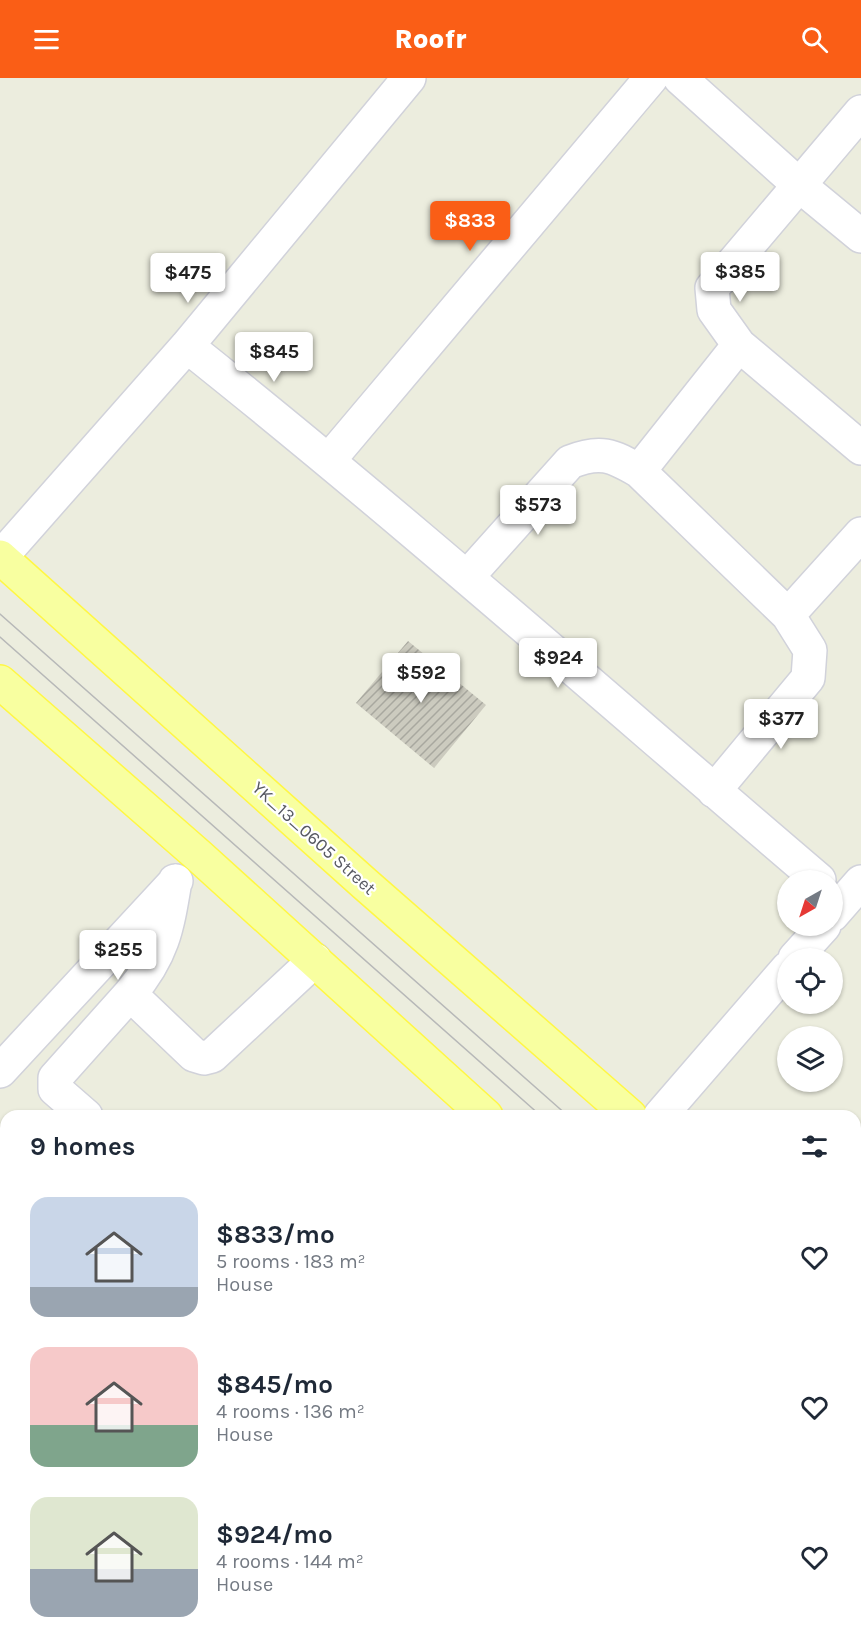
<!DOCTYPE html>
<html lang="en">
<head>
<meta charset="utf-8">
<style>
  :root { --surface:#fff; --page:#f2f2f3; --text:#1f2937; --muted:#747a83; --accent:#fa5e16 }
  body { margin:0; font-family:Karla,sans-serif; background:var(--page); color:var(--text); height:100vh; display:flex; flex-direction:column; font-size:22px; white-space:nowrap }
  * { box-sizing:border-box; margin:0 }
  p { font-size:20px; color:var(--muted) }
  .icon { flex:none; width:33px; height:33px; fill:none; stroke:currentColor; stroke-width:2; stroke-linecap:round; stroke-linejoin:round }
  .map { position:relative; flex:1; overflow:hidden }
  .drawer { position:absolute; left:0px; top:1032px; width:861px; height:534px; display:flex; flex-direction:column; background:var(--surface); border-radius:18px 18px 0 0; box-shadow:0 2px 4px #0004 }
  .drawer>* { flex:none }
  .needle { width:39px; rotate:219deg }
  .fabs { position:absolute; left:777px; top:792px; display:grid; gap:12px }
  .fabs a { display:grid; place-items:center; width:66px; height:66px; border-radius:50%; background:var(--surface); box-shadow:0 2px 4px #0004; font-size:30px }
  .price { position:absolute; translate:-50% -51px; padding:0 14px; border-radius:6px; background:#fff; color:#222; font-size:20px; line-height:39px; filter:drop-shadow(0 2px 3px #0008) }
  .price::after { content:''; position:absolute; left:50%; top:36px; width:18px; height:14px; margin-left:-9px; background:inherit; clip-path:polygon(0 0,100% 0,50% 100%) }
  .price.current { background:var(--accent); color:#fff }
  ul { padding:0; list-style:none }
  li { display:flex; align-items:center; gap:18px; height:150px; padding:0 30px }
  li span { display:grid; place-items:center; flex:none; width:168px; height:120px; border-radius:18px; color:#555 }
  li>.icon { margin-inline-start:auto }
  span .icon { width:72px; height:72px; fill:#fffc; stroke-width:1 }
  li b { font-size:26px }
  h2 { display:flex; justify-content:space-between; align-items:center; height:72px; padding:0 30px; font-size:26px }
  header { display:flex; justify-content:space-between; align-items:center; height:78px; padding:0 30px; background:var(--accent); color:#fff; font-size:27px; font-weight:800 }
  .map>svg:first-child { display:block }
  .building { fill:url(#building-hatch) }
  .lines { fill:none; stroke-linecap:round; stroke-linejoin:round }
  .minor-casing { stroke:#d1d2da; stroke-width:36 }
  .major-casing { stroke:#fff744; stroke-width:36 }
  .minor { stroke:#fff; stroke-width:33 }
  .major { stroke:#f8ffa0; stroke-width:33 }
  .tram { stroke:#b7b8b8; stroke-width:1.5 }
  .labels { text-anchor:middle; stroke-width:4.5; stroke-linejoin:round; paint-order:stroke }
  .street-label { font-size:18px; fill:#575961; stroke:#fff }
</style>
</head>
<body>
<header><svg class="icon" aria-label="menu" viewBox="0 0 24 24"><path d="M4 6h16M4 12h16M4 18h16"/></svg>Roofr<svg class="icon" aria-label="search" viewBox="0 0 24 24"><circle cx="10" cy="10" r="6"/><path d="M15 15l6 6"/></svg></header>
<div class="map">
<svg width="861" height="1566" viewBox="0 0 861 1566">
  <defs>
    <pattern id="building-hatch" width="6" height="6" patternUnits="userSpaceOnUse" patternTransform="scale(1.5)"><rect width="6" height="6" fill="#cccbbf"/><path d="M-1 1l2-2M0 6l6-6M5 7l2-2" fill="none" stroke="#a8a89f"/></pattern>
  </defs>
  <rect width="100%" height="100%" fill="#ecedde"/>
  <path class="building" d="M 408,563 L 486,627 L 434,690 L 356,625 Z"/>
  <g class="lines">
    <g class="minor-casing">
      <path id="minor" d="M 680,0 L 799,107 L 861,158
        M 739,267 L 861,370
        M 187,268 C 403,440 609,623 819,802
        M 329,382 L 651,0
        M 639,393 L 739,267 L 714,232 L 712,210 L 861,34
        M 0,480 L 187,268 L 409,0
        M 468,498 L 570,384 C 600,372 612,377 639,393 L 788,537 L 810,572 L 808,600 L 714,713
        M 788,537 L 861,456
        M 175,803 C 167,851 163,877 130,916 L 194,977 L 204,980 L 212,978 L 315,882
        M 832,837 L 861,804
        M 795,880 L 824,848
        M 0,993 L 176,803
        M 86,1038 L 55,1011 L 55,1000 L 130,916
        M 660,1038 L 788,890
        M 0,1502 L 6,1497
        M 0,1542 L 6,1552
        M 372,1560 L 378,1566
        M 443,1566 L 448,1560
        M 785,1566 L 790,1560"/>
    </g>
    <g class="major-casing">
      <path id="major" d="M 0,479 L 365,806 L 630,1038
        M 0,604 L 199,778 L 486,1038
        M 855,1233 L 861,1238
        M 855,1368 L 861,1374"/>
    </g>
    <use href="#minor" class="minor"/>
    <use href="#major" class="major"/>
    <path class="tram" d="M 0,536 L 568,1038
      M 0,559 L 541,1038
      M 855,1294 L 861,1299
      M 855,1316 L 861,1322"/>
  </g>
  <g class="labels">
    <g class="street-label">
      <text transform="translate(314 760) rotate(42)" y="6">YK_13_0605 Street</text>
    </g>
  </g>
</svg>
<div class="fabs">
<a><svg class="needle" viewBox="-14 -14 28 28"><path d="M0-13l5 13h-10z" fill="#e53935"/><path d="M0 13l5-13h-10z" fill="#747a83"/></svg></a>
<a><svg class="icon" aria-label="locate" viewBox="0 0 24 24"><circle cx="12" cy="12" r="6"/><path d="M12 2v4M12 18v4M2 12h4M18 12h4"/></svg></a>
<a><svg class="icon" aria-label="layers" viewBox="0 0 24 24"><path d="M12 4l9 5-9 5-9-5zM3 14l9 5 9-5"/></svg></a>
</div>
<b class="price current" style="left:470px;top:174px">$833</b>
<b class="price" style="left:740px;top:225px">$385</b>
<b class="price" style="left:188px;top:226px">$475</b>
<b class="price" style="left:274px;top:305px">$845</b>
<b class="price" style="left:538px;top:458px">$573</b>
<b class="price" style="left:558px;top:611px">$924</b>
<b class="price" style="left:421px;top:626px">$592</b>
<b class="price" style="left:781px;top:672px">$377</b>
<b class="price" style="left:118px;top:903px">$255</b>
<section class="drawer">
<h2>9 homes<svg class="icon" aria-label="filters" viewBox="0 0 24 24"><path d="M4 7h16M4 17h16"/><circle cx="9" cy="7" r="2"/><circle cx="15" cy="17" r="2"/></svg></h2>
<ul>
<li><span style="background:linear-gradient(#c9d6e8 75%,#9aa5b1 0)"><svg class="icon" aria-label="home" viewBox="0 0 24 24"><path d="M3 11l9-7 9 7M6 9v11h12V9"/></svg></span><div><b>$833/mo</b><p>5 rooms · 183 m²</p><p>House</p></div><svg class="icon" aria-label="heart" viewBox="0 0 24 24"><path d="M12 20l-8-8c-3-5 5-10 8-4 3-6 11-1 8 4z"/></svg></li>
<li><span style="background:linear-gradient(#f6c9c9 65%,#7fa58c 0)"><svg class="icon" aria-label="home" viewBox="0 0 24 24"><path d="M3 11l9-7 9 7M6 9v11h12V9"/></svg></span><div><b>$845/mo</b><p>4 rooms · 136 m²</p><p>House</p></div><svg class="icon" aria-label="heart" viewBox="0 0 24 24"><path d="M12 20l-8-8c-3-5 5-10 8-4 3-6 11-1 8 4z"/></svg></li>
<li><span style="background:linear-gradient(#dfe7d0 60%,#9aa5b1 0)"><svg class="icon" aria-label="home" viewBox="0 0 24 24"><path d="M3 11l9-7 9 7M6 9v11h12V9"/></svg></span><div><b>$924/mo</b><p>4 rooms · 144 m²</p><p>House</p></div><svg class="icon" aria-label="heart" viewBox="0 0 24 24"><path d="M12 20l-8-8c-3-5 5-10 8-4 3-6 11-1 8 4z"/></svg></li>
</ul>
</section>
</div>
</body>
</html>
